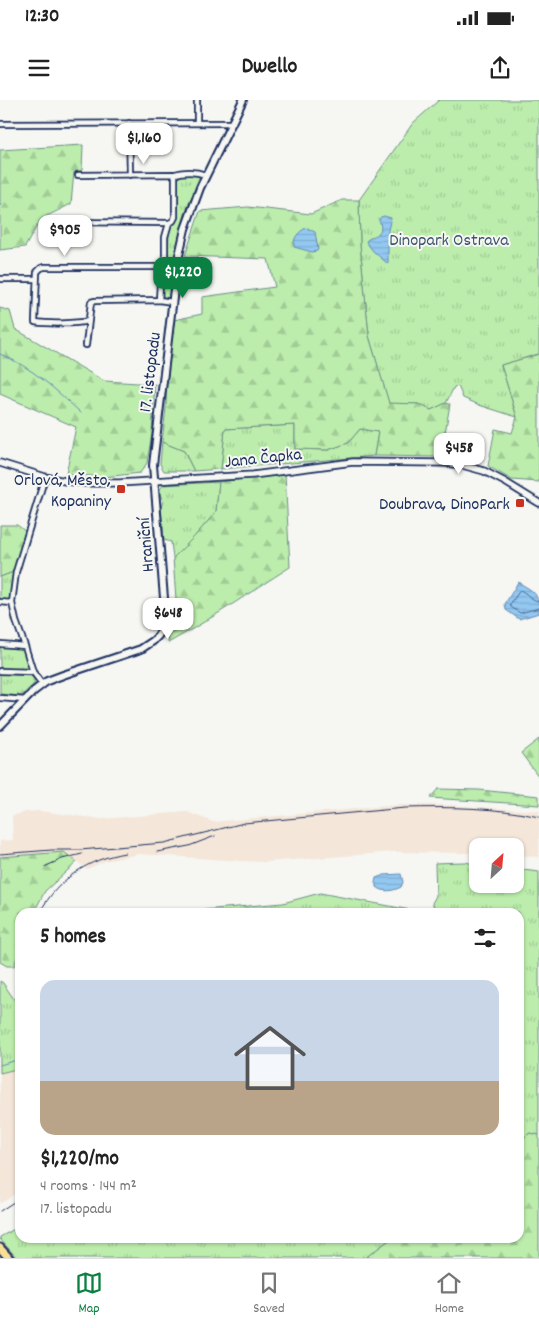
<!DOCTYPE html>
<html lang="en">
<head>
<meta charset="utf-8">
<style>
  :root { --surface:#fff; --page:#f2f2f2; --text:#222; --muted:#767676; --line:#e0e0e0; --accent:#0b8043 }
  body { margin:0; font-family:Dekko,sans-serif; background:var(--page); color:var(--text); height:100vh; display:flex; flex-direction:column; font-size:19px; white-space:nowrap }
  * { box-sizing:border-box; margin:0 }
  p { font-size:16px; color:var(--muted) }
  .icon { flex:none; width:28px; height:28px; fill:none; stroke:currentColor; stroke-width:2; stroke-linecap:round; stroke-linejoin:round }
  .map { position:relative; flex:1; overflow:hidden }
  .panel { position:absolute; left:15px; top:808px; width:509px; height:335px; display:flex; flex-direction:column; background:var(--surface); border-radius:15px; box-shadow:0 1px 4px #0004 }
  .panel>* { flex:none }
  .needle { width:32px; rotate:26deg }
  .fabs { position:absolute; left:469px; top:738px; display:grid; gap:10px }
  .fabs a { display:grid; place-items:center; width:55px; height:55px; border-radius:10px; background:var(--surface); box-shadow:0 1px 4px #0004; font-size:25px }
  .price { position:absolute; translate:-50% -42px; padding:0 11px; border-radius:10px; background:#fff; color:#222; font-size:16px; line-height:32px; filter:drop-shadow(0 1px 2px #0008) }
  .price::after { content:''; position:absolute; left:50%; top:30px; width:15px; height:11px; margin-left:-8px; background:inherit; clip-path:polygon(0 0,100% 0,50% 100%) }
  .price.on { background:var(--accent); color:#fff }
  ul { padding:0; list-style:none }
  li { display:grid; align-content:center; gap:10px; height:265px; padding:0 25px }
  li span { display:grid; place-items:center; height:155px; border-radius:15px; color:#555 }
  li>.icon { margin-inline-start:auto }
  span .icon { width:90px; height:90px; fill:#fffc; stroke-width:1 }
  li b { font-size:21px }
  h2 { display:flex; justify-content:space-between; align-items:center; height:60px; padding:0 25px; font-size:21px }
  .status { display:flex; justify-content:space-between; align-items:center; height:35px; padding:0 25px; background:var(--surface); direction:ltr }
  .status svg { height:14px; fill:currentColor }
  header { display:flex; justify-content:space-between; align-items:center; height:65px; padding:0 25px; background:var(--surface); font-size:22px; font-weight:700 }
  .dock { display:flex; justify-content:space-around; align-items:center; height:70px; border-top:1px solid var(--line); background:var(--surface); font-size:14px; color:var(--muted) }
  .dock a { display:grid; justify-items:center; gap:2px }
  .dock .on { color:var(--accent) }
  .map>svg:first-child { display:block }
  .built { fill:#f4e6d9 }
  .grass { fill:url(#grass-tufts); stroke:#6c8e85 }
  .forest { fill:url(#forest-firs); stroke:#6c8e85 }
  .water { fill:url(#water-rules); stroke:#638bb6 }
  .lines { fill:none; stroke-linecap:round; stroke-linejoin:round }
  .shore { stroke:#4b6c99; stroke-width:1 }
  .stream { stroke:#638bb6; stroke-width:1 }
  .minor-casing { stroke:#1b2f5e; stroke-width:8 }
  .tertiary-casing { stroke:#1b2f5e; stroke-width:9 }
  .secondary-casing { stroke:#1b2f5e; stroke-width:10 }
  .primary-casing { stroke:#1b2f5e; stroke-width:11 }
  .minor { stroke:#f6f6f2; stroke-width:4.5 }
  .tertiary { stroke:#f6f6f2; stroke-width:5.5 }
  .secondary { stroke:#f6f6f2; stroke-width:6 }
  .primary { stroke:#fbde96; stroke-width:7 }
  .rail { stroke:#1b2f5e; stroke-width:1 }
  .poi-dot { fill:#c8321e; stroke:#f6f6f2; stroke-width:2 }
  .labels { text-anchor:middle; stroke-width:4; stroke-linejoin:round; paint-order:stroke }
  .park-label { font-size:18px; fill:#3b556e; stroke:#f6f6f2 }
  .street-label { font-size:18px; fill:#1b2f5e; stroke:#f6f6f2 }
  .poi-label { font-size:18px; fill:#1b2f5e; stroke:#f6f6f2; text-anchor:end }
</style>
</head>
<body>
<div class="status"><b>12:30</b><svg viewBox="0 0 49 12"><path d="M0 12V9h3v3zM5 12V6h3v6zM10 12V3h3v9zM15 12V0h3v12zM26 1h20v11H26zM47 4h2v5h-2z"/></svg></div>
<header><svg class="icon" aria-label="menu" viewBox="0 0 24 24"><path d="M4 6h16M4 12h16M4 18h16"/></svg>Dwello<svg class="icon" aria-label="share" viewBox="0 0 24 24"><path d="M12 15V3M7 8l5-5 5 5M5 13v7h14v-7"/></svg></header>
<div class="map">
<svg width="539" height="1158" viewBox="0 0 539 1158">
  <defs>
    <pattern id="grass-tufts" width="24" height="20" patternUnits="userSpaceOnUse" patternTransform="scale(1.25)"><rect width="24" height="20" fill="#bcedac"/><path d="M3 7l-1-3M5 7V3M7 7l1-3M15 17l-1-3M17 17v-4M19 17l1-3" fill="none" stroke="#a1cc96"/></pattern>
    <pattern id="forest-firs" width="22" height="20" patternUnits="userSpaceOnUse" patternTransform="scale(1.25)"><rect width="22" height="20" fill="#bcedac"/><path d="M5 1l3.5 6h-7zM16 11l3.5 6h-7z" fill="#a1cc96"/></pattern>
    <pattern id="water-rules" width="6" height="5" patternUnits="userSpaceOnUse" patternTransform="scale(1.25)"><rect width="6" height="5" fill="#93c8f1"/><path d="M0 2.5h6" fill="none" stroke="#7eacd1"/></pattern>
  </defs>
  <rect width="100%" height="100%" fill="#f6f6f2"/>
  <filter id="ink" filterUnits="userSpaceOnUse"><feTurbulence type="fractalNoise" baseFrequency=".02" numOctaves="2"/><feDisplacementMap in="SourceGraphic" scale="10" xChannelSelector="R" yChannelSelector="G"/><feConvolveMatrix kernelMatrix="1 2 1 2 8 2 1 2 1" color-interpolation-filters="sRGB"/></filter>
  <g filter="url(#ink)">
    <path class="built" d="M 399,705 L 448,705 L 539,711 L 539,757 L 515,755 L 515,746 L 478,746 L 477,753 L 394,752 L 266,762 L 242,761 L 139,754 L 105,761 L 87,769 L 64,752 L 0,757 L 0,741 L 13,740 L 12,716 L 26,712 L 39,711 L 101,719 L 187,712 L 213,722 Z
      M 20,968 L 20,1089 L 8,1099 L 0,1103 L 0,973 Z"/>
    <path class="grass" d="M 439,0 L 539,0 L 539,254 L 501,265 L 517,317 L 482,306 L 463,298 L 458,286 L 454,287 L 446,303 L 431,310 L 418,304 L 389,304 L 369,236 L 360,145 L 359,100 L 413,23 Z
      M 196,74 L 200,75 L 185,114 L 173,165 L 169,198 L 162,196 L 165,167 L 168,159 L 169,130 L 177,118 L 178,79 L 180,76 Z
      M 295,325 L 295,349 L 328,350 L 348,343 L 360,329 L 378,332 L 374,356 L 221,369 L 225,329 Z
      M 162,342 L 184,351 L 194,371 L 164,371 L 160,364 Z
      M 219,382 L 216,412 L 195,436 L 173,458 L 171,442 L 164,440 L 161,407 L 163,401 L 162,398 L 160,395 L 160,389 L 162,387 L 162,385 Z
      M 13,472 L 10,500 L 0,499 L 0,477 Z
      M 0,547 L 24,548 L 29,570 L 0,568 Z
      M 0,574 L 32,576 L 36,582 L 21,596 L 0,594 Z
      M 463,762 L 477,764 L 478,784 L 515,784 L 515,769 L 539,772 L 539,1035 L 530,1033 L 519,1041 L 519,812 L 436,812 L 437,811 L 432,803 L 436,796 L 435,763 Z
      M 320,793 L 421,812 L 180,812 L 283,803 Z
      M 0,881 L 3,883 L 20,908 L 20,968 L 0,973 Z
      M 20,1126 L 20,1138 L 392,1138 L 365,1158 L 17,1158 L 0,1139 L 0,1137 Z"/>
    <path class="forest" d="M 83,45 L 82,70 L 74,72 L 71,104 L 41,119 L 25,147 L 0,150 L 0,50 Z
      M 342,100 L 359,100 L 360,145 L 369,236 L 389,303 L 418,304 L 431,310 L 446,303 L 450,304 L 441,357 L 374,356 L 378,332 L 360,329 L 348,343 L 328,350 L 295,349 L 295,325 L 225,329 L 221,369 L 194,371 L 184,351 L 162,342 L 166,308 L 167,272 L 174,220 L 202,214 L 202,197 L 275,187 L 268,159 L 185,156 L 200,111 L 248,107 L 311,114 Z
      M 0,208 L 10,211 L 15,229 L 104,281 L 155,284 L 152,333 L 147,363 L 140,373 L 104,377 L 66,374 L 76,327 L 0,294 Z
      M 539,254 L 539,382 L 512,380 L 488,366 L 495,329 L 512,333 L 517,317 L 501,265 Z
      M 285,374 L 290,467 C 249,493 210,520 168,543 L 176,499 L 173,458 L 195,436 L 216,412 L 219,382 Z
      M 0,425 L 17,425 L 25,431 L 13,472 L 0,477 Z
      M 539,639 L 539,677 L 521,653 Z
      M 438,689 L 479,690 L 539,696 L 539,705 L 430,698 Z
      M 64,752 L 77,762 L 45,791 L 34,812 L 20,812 L 20,849 L 14,866 L 7,866 L 0,862 L 0,757 Z
      M 530,1033 L 539,1035 L 539,1158 L 365,1158 L 392,1138 L 519,1138 L 519,1041 Z"/>
    <path class="water" d="M 384,116 L 391,118 L 388,130 L 388,164 L 373,151 L 366,142 L 367,140 C 378,133 384,134 379,119 L 381,117 Z
      M 306,128 L 315,132 L 318,149 L 317,151 L 312,152 L 294,147 C 293,138 298,132 306,128 Z
      M 518,482 C 534,492 539,492 539,513 L 519,519 L 506,510 L 505,504 Z
      M 401,774 L 403,782 L 401,787 C 393,791 384,793 377,787 L 375,783 L 376,778 L 384,775 Z"/>
    <g class="lines">
      <path class="shore" d="M 539,501 C 532,501 527,493 520,490 L 510,505 L 511,507 L 520,513 L 539,508"/>
      <path class="stream" d="M 0,106 L 2,105
        M 0,254 C 32,267 56,290 81,313
        M 0,965 L 20,959"/>
      <g class="minor-casing">
        <path id="minor" d="M 197,0 L 197,23
          M 129,23 L 130,75
          M 0,24 L 233,23
          M 78,75 L 175,74 C 186,71 195,71 206,75
          M 62,122 L 169,123 L 173,121 L 175,117 L 175,74
          M 0,179 L 36,179
          M 159,200 L 161,167 L 165,161 L 165,137 L 169,123
          M 88,221 C 76,224 47,224 35,222 L 37,172 L 41,168 L 44,167 L 161,167
          M 86,245 L 91,202 L 95,201 L 159,200 L 172,202
          M 0,502 L 12,503
          M 0,544 L 25,546
          M 0,571 L 33,572
          M 42,584 L 33,572 L 25,546 L 16,521 L 12,503 L 16,472 L 45,377
          M 0,598 L 25,600"/>
      </g>
      <g class="tertiary-casing">
        <path id="tertiary" d="M 0,363 L 45,377 L 65,381 L 85,383 L 119,383 L 253,375 L 353,362 L 445,363 L 462,365 L 484,371 L 505,382 L 539,403"/>
      </g>
      <g class="secondary-casing">
        <path id="secondary" d="M 0,626 L 34,591 L 47,581 L 63,575 L 141,549 L 153,541 L 158,536 L 163,527 L 165,510 L 153,365 L 177,164 L 185,129 L 200,88 L 243,0"/>
      </g>
      <g class="primary-casing">
        <path id="primary" d="M 0,1148 L 9,1158"/>
      </g>
      <use href="#minor" class="minor"/>
      <use href="#tertiary" class="tertiary"/>
      <use href="#secondary" class="secondary"/>
      <use href="#primary" class="primary"/>
      <path class="rail" d="M 157,752 L 189,746 L 215,736
        M 0,754 L 52,750 L 80,750 L 164,743 L 244,723 L 405,708 C 448,707 496,707 539,717
        M 44,767 L 62,759 L 82,754
        M 40,812 C 58,779 88,759 125,753
        M 0,1111 L 20,1098"/>
    </g>
  </g>
  <g class="poi-dot">
    <rect x="116" y="384" width="10" height="10" rx="2.5"/>
    <rect x="515" y="398" width="10" height="10" rx="2.5"/>
  </g>
  <g class="labels">
    <g class="park-label">
      <text x="449" y="145">Dinopark Ostrava</text>
    </g>
    <g class="street-label">
      <text transform="translate(149 272) rotate(-83)" y="6">17. listopadu</text>
      <text transform="translate(263 357) rotate(-6)" y="6">Jana Čapka</text>
      <text transform="translate(145 445) rotate(-95)" y="6">Hraniční</text>
    </g>
    <g class="poi-label">
      <text x="111" y="385">Orlová, Město,<tspan x="111" dy="21">Kopaniny</tspan></text>
      <text x="510" y="409">Doubrava, DinoPark</text>
    </g>
  </g>
</svg>
<div class="fabs">
<a><svg class="needle" viewBox="-14 -14 28 28"><path d="M0-13l5 13h-10z" fill="#e53935"/><path d="M0 13l5-13h-10z" fill="#767676"/></svg></a>
</div>
<b class="price" style="left:144px;top:65px">$1,160</b>
<b class="price" style="left:65px;top:157px">$905</b>
<b class="price on" style="left:183px;top:199px">$1,220</b>
<b class="price" style="left:459px;top:375px">$458</b>
<b class="price" style="left:168px;top:540px">$648</b>
<section class="panel">
<h2>5 homes<svg class="icon" aria-label="filters" viewBox="0 0 24 24"><path d="M4 7h16M4 17h16"/><circle cx="9" cy="7" r="2"/><circle cx="15" cy="17" r="2"/></svg></h2>
<ul>
<li><span style="background:linear-gradient(#c9d6e8 65%,#b9a48a 0)"><svg class="icon" aria-label="home" viewBox="0 0 24 24"><path d="M3 11l9-7 9 7M6 9v11h12V9"/></svg></span><div><b>$1,220/mo</b><p>4 rooms · 144 m²</p><p>17. listopadu</p></div></li>
</ul>
</section>
</div>
<nav class="dock">
<a class="on"><svg class="icon" aria-label="map" viewBox="0 0 24 24"><path d="M3 6l6-2 6 2 6-2v14l-6 2-6-2-6 2zM9 4v14M15 6v14"/></svg>Map</a>
<a><svg class="icon" aria-label="saved" viewBox="0 0 24 24"><path d="M7 4h10v16l-5-4-5 4z"/></svg>Saved</a>
<a><svg class="icon" aria-label="home" viewBox="0 0 24 24"><path d="M3 11l9-7 9 7M6 9v11h12V9"/></svg>Home</a>
</nav>
</body>
</html>
